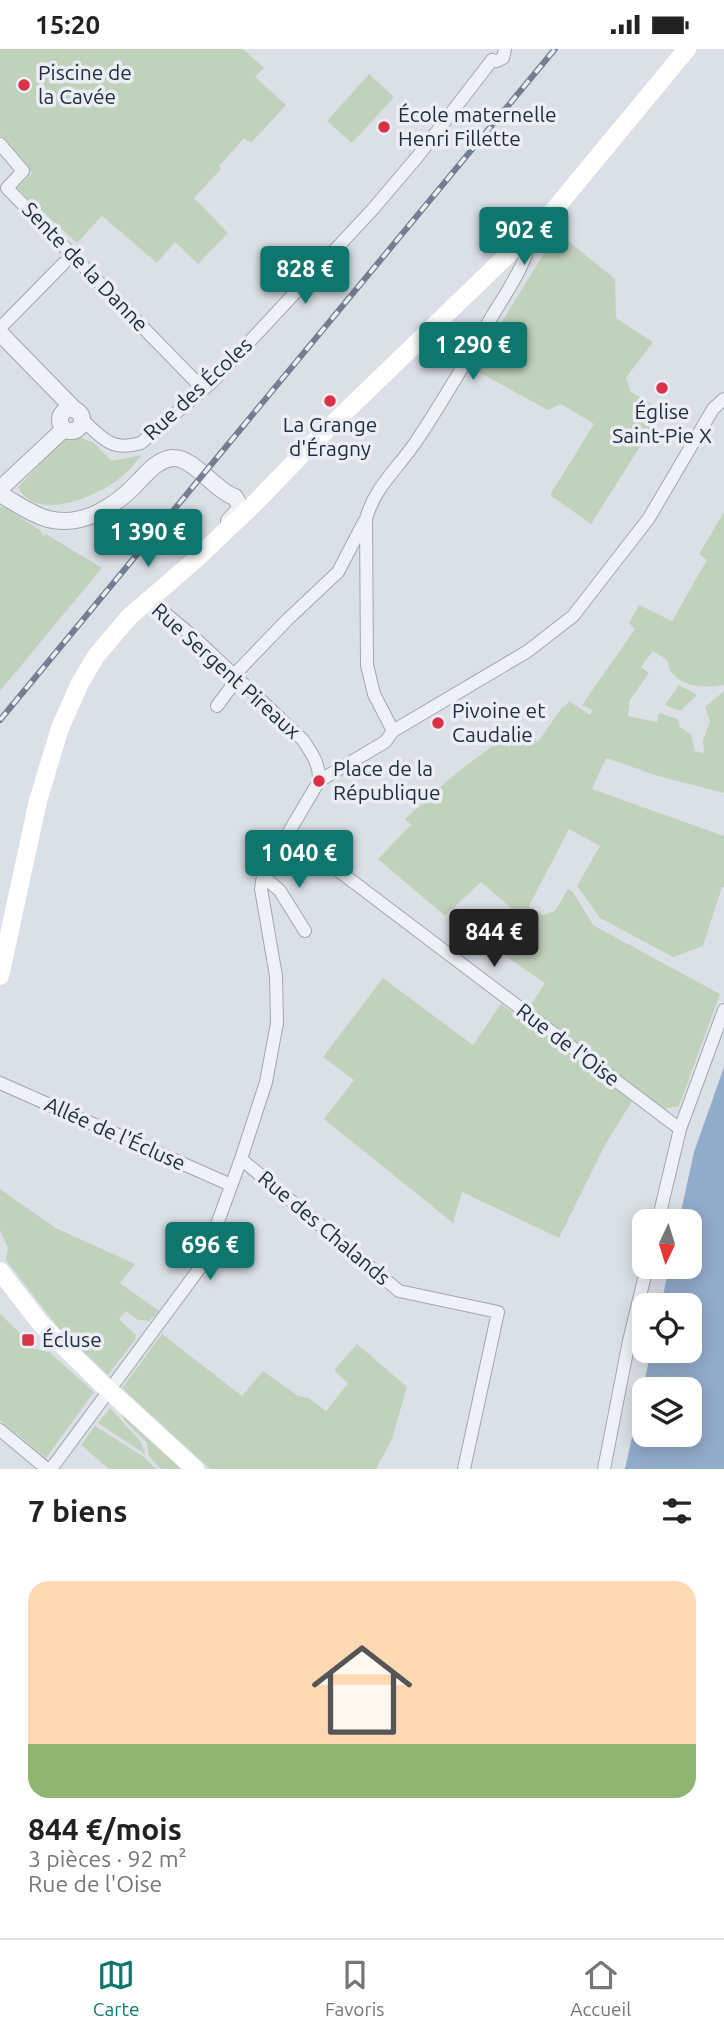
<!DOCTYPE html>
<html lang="fr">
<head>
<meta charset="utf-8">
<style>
  :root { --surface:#fff; --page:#f2f2f2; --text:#222; --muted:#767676; --line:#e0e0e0; --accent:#0f766e }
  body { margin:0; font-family:Ubuntu,sans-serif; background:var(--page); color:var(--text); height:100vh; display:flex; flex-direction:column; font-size:26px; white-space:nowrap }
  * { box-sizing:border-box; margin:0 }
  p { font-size:23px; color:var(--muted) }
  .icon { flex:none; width:38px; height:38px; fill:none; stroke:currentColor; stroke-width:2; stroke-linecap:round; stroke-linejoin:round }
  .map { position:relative; height:1420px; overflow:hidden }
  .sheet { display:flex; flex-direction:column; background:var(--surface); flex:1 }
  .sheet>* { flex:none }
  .needle { width:46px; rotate:184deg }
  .controls { position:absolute; left:632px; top:1160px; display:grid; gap:14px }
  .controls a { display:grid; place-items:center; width:70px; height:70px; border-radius:14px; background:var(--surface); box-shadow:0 4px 18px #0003; font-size:35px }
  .price { position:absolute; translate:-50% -60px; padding:0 16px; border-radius:7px; background:var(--accent); color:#fff; font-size:23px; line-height:46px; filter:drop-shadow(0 2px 4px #0008) }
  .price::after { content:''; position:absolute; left:50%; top:42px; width:21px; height:16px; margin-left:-10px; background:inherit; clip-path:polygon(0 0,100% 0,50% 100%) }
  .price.on { background:#222; color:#fff }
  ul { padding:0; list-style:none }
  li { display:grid; align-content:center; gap:14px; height:371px; padding:0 28px }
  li+li { border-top:2px solid var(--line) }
  li span { display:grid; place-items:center; height:217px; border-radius:21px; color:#555 }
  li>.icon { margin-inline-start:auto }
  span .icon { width:126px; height:126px; fill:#fffc; stroke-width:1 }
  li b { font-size:30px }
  h2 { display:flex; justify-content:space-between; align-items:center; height:84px; padding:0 28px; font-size:30px }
  .status { display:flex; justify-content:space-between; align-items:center; height:49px; padding:0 35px; background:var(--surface); direction:ltr }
  .status svg { height:19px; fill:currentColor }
  .tab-bar { display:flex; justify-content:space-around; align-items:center; height:98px; border-top:2px solid var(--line); background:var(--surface); font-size:19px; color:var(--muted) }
  .tab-bar a { display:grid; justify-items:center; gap:4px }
  .tab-bar .on { color:var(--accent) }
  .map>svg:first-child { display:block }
  .green { fill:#c1d2bc }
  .water { fill:#92accb; fill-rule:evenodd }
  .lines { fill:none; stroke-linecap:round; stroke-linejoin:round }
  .minor-casing { stroke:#a0a7b1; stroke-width:14 }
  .tertiary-casing { stroke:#a0a7b1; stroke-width:18 }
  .minor { stroke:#eef1f5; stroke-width:12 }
  .tertiary { stroke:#eef1f5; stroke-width:16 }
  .secondary { stroke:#fff; stroke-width:18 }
  .rail-casing { stroke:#747e92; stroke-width:6 }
  .rail { stroke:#ebeff5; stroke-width:3.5; stroke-dasharray:10; stroke-linecap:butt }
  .secondary-bridge { stroke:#fff; stroke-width:18 }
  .poi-dot { fill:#da3347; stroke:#ebeff5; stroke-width:2.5 }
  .labels { text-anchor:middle; stroke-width:7; stroke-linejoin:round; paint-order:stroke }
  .poi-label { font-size:21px; fill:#242d3f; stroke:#ebeff5; text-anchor:start }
  .street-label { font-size:21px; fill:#242d3f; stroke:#ebeff5 }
</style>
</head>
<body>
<div class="status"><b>15:20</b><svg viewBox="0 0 49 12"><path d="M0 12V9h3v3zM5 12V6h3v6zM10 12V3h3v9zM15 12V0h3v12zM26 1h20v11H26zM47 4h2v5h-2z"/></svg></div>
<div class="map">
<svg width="724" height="1420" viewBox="0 0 724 1420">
  <rect width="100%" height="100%" fill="#dbe0e7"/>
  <path class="green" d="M 0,0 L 243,0 L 264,19 L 255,28 L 286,56 L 251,94 L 244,89 L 219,117 L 221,120 L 194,149 L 228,184 L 198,215 L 175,193 L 157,214 L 102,167 L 77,194 L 17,139 L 32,124 L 0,86 Z
    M 369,25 L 394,48 L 352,94 L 327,72 Z
    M 557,183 L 615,230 L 616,269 L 653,293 L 626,329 L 631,343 L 664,362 L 652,384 L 640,379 L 632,392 L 641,396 L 591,475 L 550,446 L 594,375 L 561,355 L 548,361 L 473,320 Z
    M 79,388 L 94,394 L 112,412 L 142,406 C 135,414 128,423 119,430 C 95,448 36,474 18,438 L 65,389 Z
    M 2,457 L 40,481 L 44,487 L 46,485 L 102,519 L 0,642 L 0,459 Z
    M 724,463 L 724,636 C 707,639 683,639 671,623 C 668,620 669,615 667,612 C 665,608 656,605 653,602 L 641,618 L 649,624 L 630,651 L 628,667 L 657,673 L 659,664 L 678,670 L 680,678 L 691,685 L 695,702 L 704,704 L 703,691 L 710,672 L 705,658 L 724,642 L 724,744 L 658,727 L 606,709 L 592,740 L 724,787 L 724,838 L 722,838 L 703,897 L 673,908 L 600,869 L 577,837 L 600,797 L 569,780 L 529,857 L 543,866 L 555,862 L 568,840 L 573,843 L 593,876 L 720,945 L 679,1057 L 663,1060 L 528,960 L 545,934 L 504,906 L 523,869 L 481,833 L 445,867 L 378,810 L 411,776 L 405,770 L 454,726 L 500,691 L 509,698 L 524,684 L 538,693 L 563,657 L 565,658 L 569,652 L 590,666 L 593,661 L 582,656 L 635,580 L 629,574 L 639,556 L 672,572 L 707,511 L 699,505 Z
    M 679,636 L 697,646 L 680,662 L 665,656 Z
    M 383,929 L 473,996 L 501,955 L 632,1052 L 605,1096 L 559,1189 L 462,1143 L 453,1174 L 324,1070 L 354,1031 L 323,1008 Z
    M 0,1140 L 56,1179 L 135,1215 L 120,1234 L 159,1262 L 149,1272 L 138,1271 L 126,1262 L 119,1270 L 136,1286 L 135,1291 L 108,1326 L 59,1280 L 6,1211 L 8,1199 L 0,1181 Z
    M 0,1265 L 19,1283 L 19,1289 L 30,1299 L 49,1303 L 94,1343 L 46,1409 L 0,1371 Z
    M 162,1285 L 242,1347 L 263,1322 L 298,1347 L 309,1349 L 326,1362 L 348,1334 L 334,1321 L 357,1295 L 407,1338 L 392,1390 L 376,1420 L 210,1420 L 122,1339 Z
    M 110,1359 L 141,1393 L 145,1405 L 98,1374 Z
    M 122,1364 L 183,1420 L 161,1420 L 149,1407 L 147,1394 L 124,1371 Z
    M 95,1377 L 144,1408 L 156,1420 L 109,1420 L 81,1396 Z"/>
  <path class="water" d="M 724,1018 L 724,1420 L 625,1420 L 651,1302 L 690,1302 L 690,1256 L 661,1256 L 669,1218 L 690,1218 L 690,1172 L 679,1172 L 694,1103 ZM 644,1340 L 690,1340 L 690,1386 L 644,1386 Z"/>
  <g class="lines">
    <g class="minor-casing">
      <path id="minor" d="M 492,11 L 497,12 L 503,9 L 505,0
        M 0,95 L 23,122 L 7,139 L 203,340
        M 0,279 L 64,214
        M 82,370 C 102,389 111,403 141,394 L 212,333 L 373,160 L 418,107 L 492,11
        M 233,627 L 287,571 L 338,523 L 364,473
        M 217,657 L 237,630
        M 393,682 L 374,645 L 367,616 L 366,470 C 374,439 398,419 415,394 C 442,354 467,311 491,269 C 507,242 528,214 532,182
        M 319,732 L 385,693 L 393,682 L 528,602 L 573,567 L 649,469 L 713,360 L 724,350
        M 290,785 L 680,1080
        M 263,827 L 280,842 L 305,882
        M 0,1034 L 231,1136
        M 241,1110 L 399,1242 L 498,1263 L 464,1420
        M 658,1172 L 680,1080 L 724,961
        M 0,1381 L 47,1420
        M 51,1420 L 202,1216 L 241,1110 L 266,1033 L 277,974 L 276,927 L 261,840 L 263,827 L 319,732 C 320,715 312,705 303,691 L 196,590 L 148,550
        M 604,1420 L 629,1292 L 647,1218"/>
    </g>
    <g class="tertiary-casing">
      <path id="tertiary" d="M 0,284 L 76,362
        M60 371a11 11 0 1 1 22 0a11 11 0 1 1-22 0Z
        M 0,440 L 64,380
        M 0,445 C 16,454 30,465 48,470 C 82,479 116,457 138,433 C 148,423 157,411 172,409 C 193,407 216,443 235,448 L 241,459 L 229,472"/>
    </g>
    <use href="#minor" class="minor"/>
    <use href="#tertiary" class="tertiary"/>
    <path class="secondary" d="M 0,927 L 38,752 L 60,679 L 80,634 L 96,607 L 129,568 L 194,512 L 255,454 L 314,393 L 554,161 L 687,0
      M 0,1222 L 41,1275 L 100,1333
      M 124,1355 L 195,1420"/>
    <g class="rail-casing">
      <path id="rail" d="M 0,671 L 555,0"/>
    </g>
    <use href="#rail" class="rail"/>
    <path class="secondary-bridge" d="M 100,1333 L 124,1355"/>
  </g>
  <g class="poi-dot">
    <circle cx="24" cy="36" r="7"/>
    <circle cx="384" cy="78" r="7"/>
    <circle cx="662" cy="339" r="7"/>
    <circle cx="330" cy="352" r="7"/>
    <circle cx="438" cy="674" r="7"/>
    <circle cx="319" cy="732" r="7"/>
    <rect x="21" y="1284" width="14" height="14" rx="3.5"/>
  </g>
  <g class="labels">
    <g class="poi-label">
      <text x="38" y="31">Piscine de<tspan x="38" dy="24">la Cavée</tspan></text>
      <text x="398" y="73">École maternelle<tspan x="398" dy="24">Henri Fillette</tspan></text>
      <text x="662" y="370" text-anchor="middle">Église<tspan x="662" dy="24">Saint-Pie X</tspan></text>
      <text x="330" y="383" text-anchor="middle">La Grange<tspan x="330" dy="24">d'Éragny</tspan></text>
      <text x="452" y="669">Pivoine et<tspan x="452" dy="24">Caudalie</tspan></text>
      <text x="333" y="727">Place de la<tspan x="333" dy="24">République</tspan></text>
      <text x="42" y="1298">Écluse</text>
    </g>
    <g class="street-label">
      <text transform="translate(85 218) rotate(46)" y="7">Sente de la Danne</text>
      <text transform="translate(198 340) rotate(-43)" y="7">Rue des Écoles</text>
      <text transform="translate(226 622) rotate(42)" y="7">Rue Sergent Pireaux</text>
      <text transform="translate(568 996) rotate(37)" y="7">Rue de l'Oise</text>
      <text transform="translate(115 1085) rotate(24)" y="7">Allée de l'Écluse</text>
      <text transform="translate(324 1179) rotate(40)" y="7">Rue des Chalands</text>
    </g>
  </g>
</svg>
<div class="controls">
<a><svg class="needle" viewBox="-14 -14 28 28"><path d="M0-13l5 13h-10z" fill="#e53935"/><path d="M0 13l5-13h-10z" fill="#767676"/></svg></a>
<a><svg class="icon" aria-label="locate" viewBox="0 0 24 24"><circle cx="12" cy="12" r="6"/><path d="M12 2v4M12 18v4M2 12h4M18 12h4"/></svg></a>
<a><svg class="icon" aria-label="layers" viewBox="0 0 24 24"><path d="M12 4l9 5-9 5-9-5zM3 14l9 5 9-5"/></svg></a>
</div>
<b class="price" style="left:524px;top:218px">902 €</b>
<b class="price" style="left:305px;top:257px">828 €</b>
<b class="price" style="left:473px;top:333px">1 290 €</b>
<b class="price" style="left:148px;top:520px">1 390 €</b>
<b class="price" style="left:299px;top:841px">1 040 €</b>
<b class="price on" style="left:494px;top:920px">844 €</b>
<b class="price" style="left:210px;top:1233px">696 €</b>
</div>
<section class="sheet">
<h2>7 biens<svg class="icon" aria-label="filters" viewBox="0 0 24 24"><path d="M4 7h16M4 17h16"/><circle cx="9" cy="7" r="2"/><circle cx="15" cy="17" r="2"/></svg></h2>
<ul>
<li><span style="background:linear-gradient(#ffd9b3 75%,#8fb573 0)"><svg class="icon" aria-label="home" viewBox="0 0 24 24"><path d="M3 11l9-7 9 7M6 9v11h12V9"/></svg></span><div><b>844 €/mois</b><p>3 pièces · 92 m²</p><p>Rue de l'Oise</p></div></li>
</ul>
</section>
<nav class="tab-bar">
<a class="on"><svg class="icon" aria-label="map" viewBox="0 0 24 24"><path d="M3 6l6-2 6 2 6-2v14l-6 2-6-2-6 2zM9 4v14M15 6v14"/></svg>Carte</a>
<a><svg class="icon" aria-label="saved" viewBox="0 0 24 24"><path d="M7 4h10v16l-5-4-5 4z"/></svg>Favoris</a>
<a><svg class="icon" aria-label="home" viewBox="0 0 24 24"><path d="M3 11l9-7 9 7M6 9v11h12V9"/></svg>Accueil</a>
</nav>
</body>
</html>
